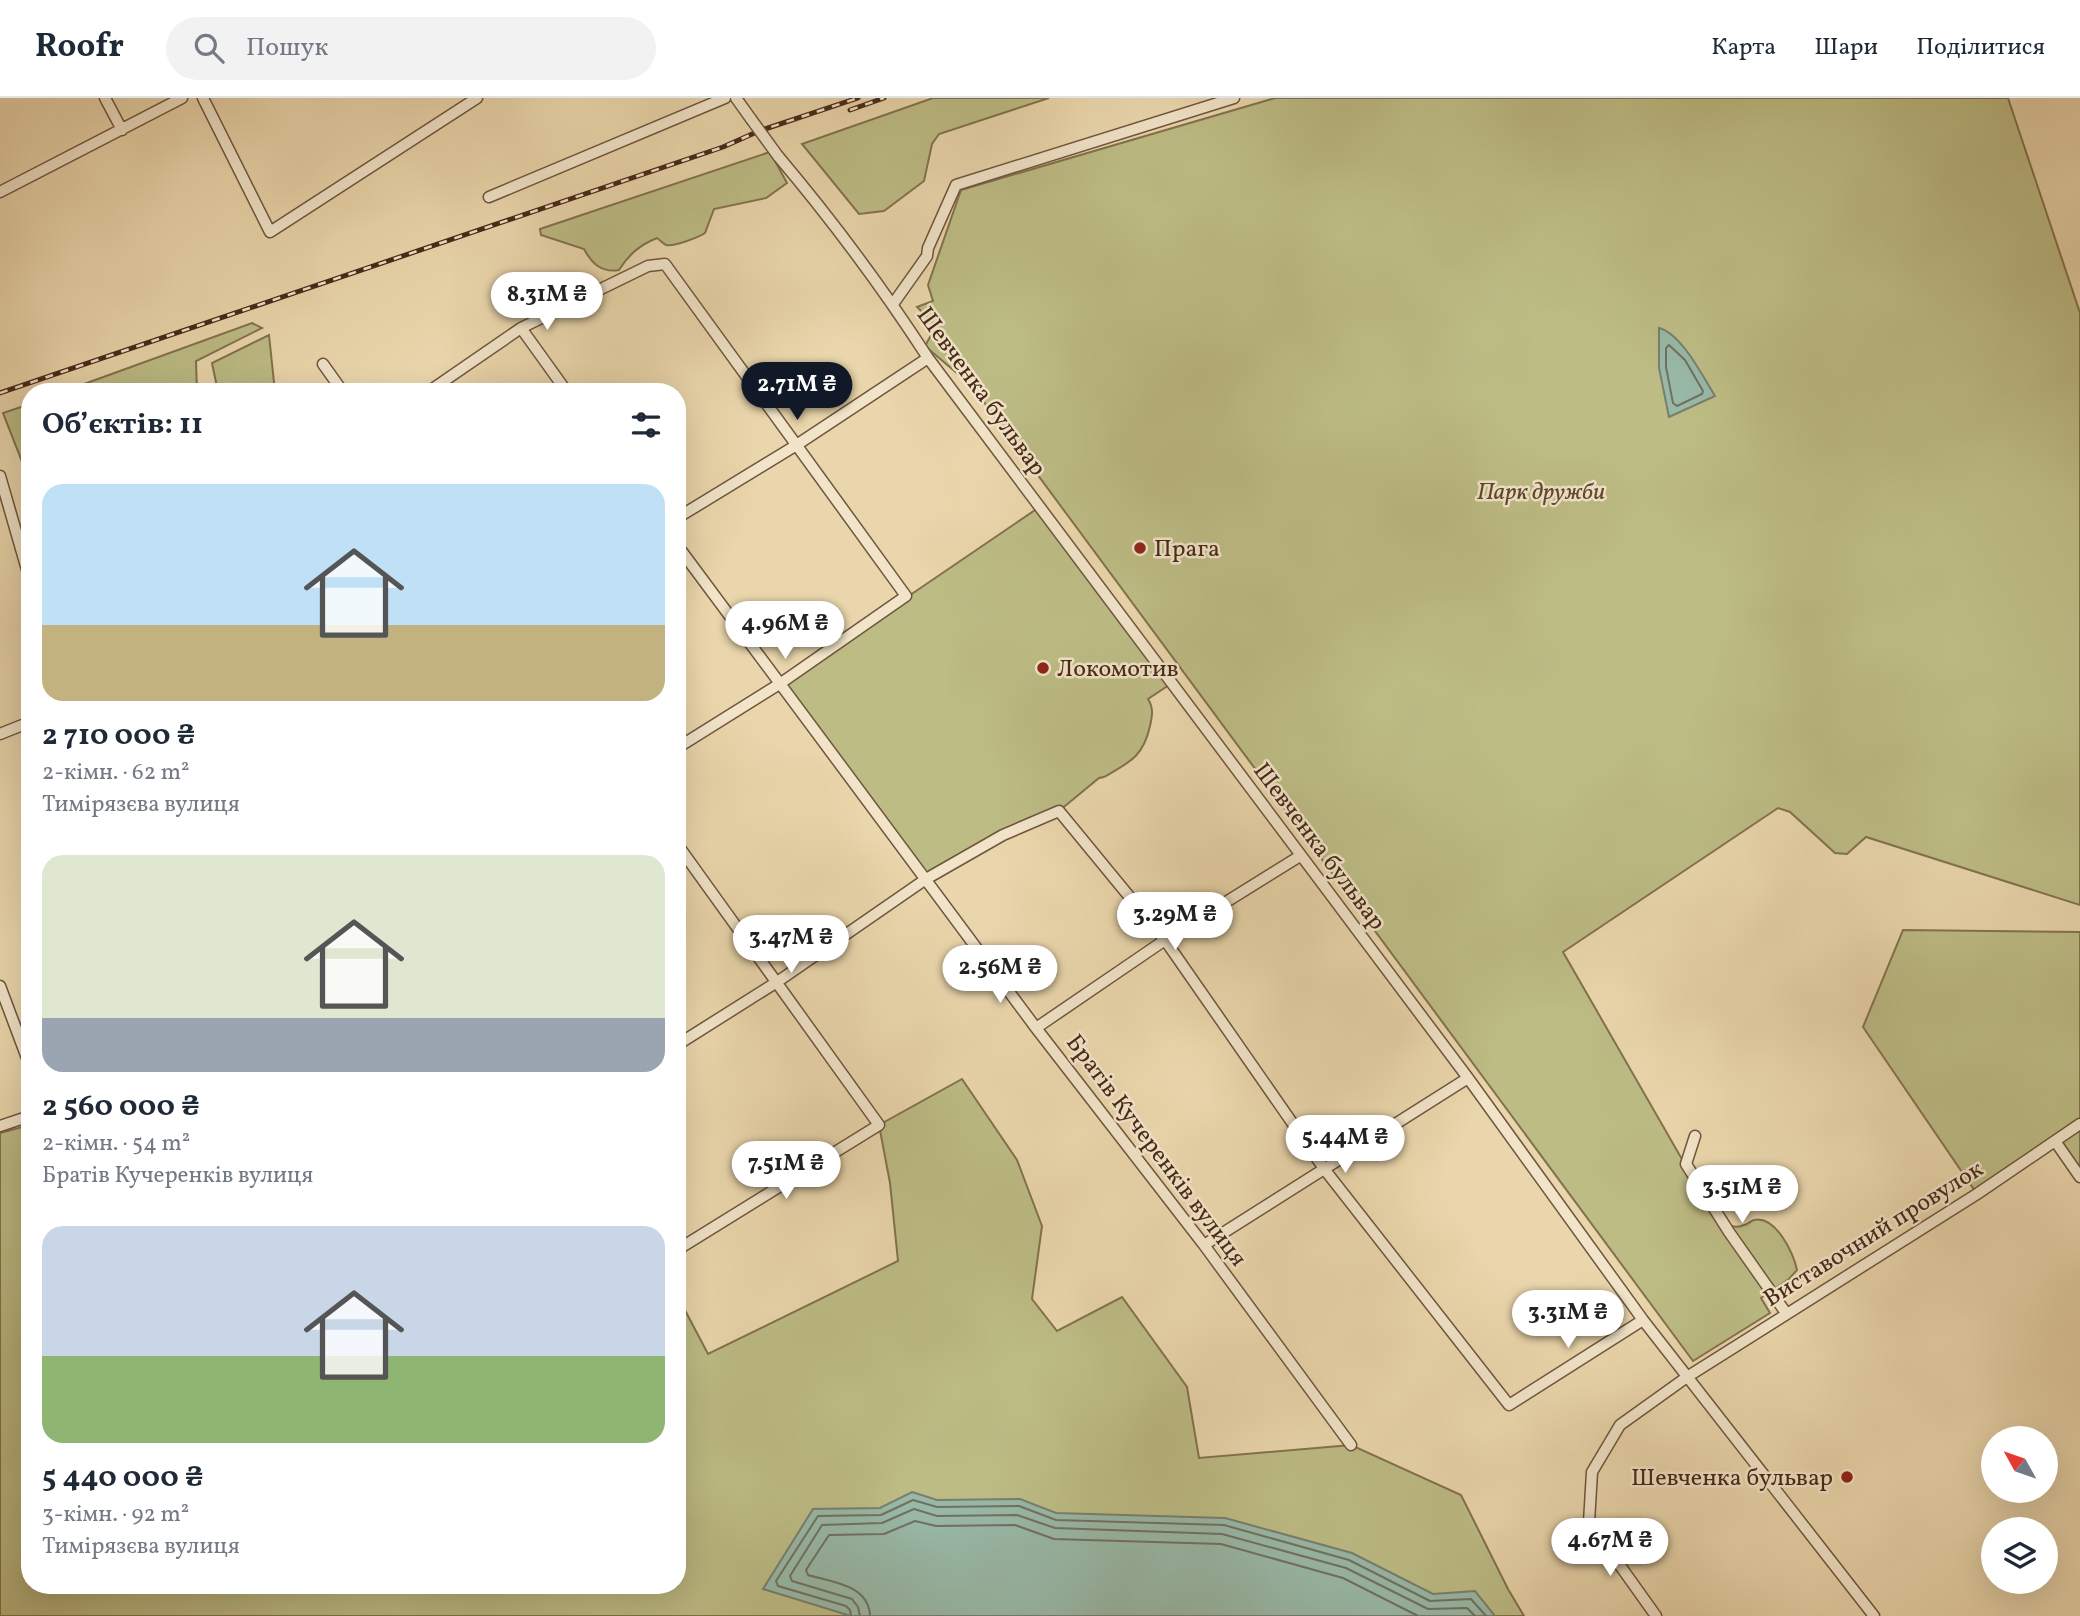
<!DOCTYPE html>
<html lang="uk">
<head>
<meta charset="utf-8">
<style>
  :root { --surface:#fff; --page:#f2f2f3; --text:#1f2937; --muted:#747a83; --line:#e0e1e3; --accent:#111827 }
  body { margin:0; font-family:Vollkorn,serif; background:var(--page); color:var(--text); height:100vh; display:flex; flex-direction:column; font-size:26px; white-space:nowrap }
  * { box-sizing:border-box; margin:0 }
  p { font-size:23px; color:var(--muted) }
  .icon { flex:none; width:38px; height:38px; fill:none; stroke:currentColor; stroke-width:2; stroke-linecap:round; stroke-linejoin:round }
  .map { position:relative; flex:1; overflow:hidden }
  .details { position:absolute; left:21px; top:285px; width:665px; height:1211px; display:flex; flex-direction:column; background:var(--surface); border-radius:28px; box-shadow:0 7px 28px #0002 }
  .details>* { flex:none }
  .needle { width:46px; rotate:310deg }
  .tools { position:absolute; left:1981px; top:1328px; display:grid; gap:14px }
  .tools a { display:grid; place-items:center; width:77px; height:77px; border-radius:50%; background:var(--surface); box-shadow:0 7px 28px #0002; font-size:35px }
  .price { position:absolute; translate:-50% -60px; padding:0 16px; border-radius:24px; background:#fff; color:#222; font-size:23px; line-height:46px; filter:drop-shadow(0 2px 4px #0008) }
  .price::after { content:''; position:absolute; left:50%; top:42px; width:21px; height:16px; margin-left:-10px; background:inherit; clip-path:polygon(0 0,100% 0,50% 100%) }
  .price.on { background:var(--accent); color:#fff }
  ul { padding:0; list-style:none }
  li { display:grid; align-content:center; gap:14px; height:371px; padding:0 21px }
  li span { display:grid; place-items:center; height:217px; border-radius:21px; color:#555 }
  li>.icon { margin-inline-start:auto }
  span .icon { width:126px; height:126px; fill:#fffc; stroke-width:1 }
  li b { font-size:30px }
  h2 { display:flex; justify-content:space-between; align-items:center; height:84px; padding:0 21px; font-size:30px }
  header { display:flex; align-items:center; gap:42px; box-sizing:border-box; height:98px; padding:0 35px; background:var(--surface); border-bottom:2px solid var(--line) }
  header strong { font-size:33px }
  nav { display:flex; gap:38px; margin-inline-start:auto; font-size:24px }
  .search { width:490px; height:63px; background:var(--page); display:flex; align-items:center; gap:18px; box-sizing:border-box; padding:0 24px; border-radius:38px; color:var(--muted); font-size:26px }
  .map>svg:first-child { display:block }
  .green { fill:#bdbc85; stroke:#82724e; stroke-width:2 }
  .water { fill:#98b9a8; stroke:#787f6e; stroke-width:2 }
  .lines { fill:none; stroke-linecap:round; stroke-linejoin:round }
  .shore { stroke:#707160; stroke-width:2 }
  .minor-casing { stroke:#70543d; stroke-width:13 }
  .minor { stroke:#f1e4c9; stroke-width:10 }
  .rail-casing { stroke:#482918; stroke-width:5 }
  .rail { stroke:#f1e4c9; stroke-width:2.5; stroke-dasharray:8; stroke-linecap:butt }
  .minor-bridge-casing { stroke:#70543d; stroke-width:13; stroke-linecap:butt }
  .minor-bridge { stroke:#f1e4c9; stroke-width:10 }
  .poi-dot { fill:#8f2418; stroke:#f1e4c9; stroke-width:2.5 }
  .labels { text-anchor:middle; stroke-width:5; stroke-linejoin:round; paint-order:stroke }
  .street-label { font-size:24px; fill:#482918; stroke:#f1e4c9 }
  .park-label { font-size:24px; font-style:italic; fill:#5f462e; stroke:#f1e4c9 }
  .poi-label { font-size:24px; fill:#482918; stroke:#f1e4c9; text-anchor:start }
</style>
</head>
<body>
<header>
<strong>Roofr</strong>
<div class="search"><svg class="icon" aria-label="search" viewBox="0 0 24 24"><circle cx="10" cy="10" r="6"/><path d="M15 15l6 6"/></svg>Пошук</div>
<nav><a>Карта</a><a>Шари</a><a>Поділитися</a></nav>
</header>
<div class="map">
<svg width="2080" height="1518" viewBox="0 0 2080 1518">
  <rect width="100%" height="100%" fill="#ead6ac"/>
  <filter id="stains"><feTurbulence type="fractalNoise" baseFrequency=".00286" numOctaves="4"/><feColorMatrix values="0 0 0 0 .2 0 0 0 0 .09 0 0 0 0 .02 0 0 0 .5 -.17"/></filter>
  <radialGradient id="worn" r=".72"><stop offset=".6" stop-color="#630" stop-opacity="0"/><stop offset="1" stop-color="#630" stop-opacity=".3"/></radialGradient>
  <path class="green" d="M 933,0 L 1049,0 L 939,36 L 932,46 L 924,83 L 884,113 L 859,116 L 802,46 Z
    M 1275,0 L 2008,0 L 2080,215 L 2080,807 L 1866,739 L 1847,756 L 1835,755 L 1790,714 L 1778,710 L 1563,854 L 1718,1124 C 1726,1127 1736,1131 1744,1127 C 1747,1127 1752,1122 1754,1122 C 1775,1117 1794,1155 1797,1172 L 1789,1181 L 1761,1200 L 1770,1215 L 1693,1263 L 972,288 L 925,248 L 936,228 L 917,209 L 933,203 L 928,187 L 961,92 Z
    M 770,54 L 787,85 L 766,100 L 714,111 L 705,135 C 699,139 674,149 666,147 C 662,145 660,142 657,140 C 640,147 629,156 619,172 C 602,175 592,166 584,151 L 541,137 L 540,131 Z
    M 252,225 L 262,230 L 196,263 L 197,294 L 62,294 Z
    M 269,237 L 275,294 L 218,294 L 212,265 Z
    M 30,306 L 30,384 L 3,315 Z
    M 1041,408 L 1172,585 L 1148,601 C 1154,610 1152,619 1150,628 C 1143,659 1130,664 1104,679 L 1099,680 L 1059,713 L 926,781 L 781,585 Z
    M 1903,832 L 2080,834 L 2080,1079 L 2054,1043 L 1977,1096 L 1863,929 Z
    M 962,981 L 1017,1062 L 1042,1128 L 1032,1201 L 1057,1233 L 1122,1199 L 1187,1289 L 1199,1360 L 1351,1347 L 1461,1397 L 1508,1491 L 1524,1518 L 0,1518 L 0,1035 L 30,1027 L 30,1488 L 677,1488 L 677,1197 L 708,1256 L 898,1163 L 890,1085 L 879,1027 Z"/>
  <path class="water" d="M 1659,230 C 1682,236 1703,279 1715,298 L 1669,319 L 1659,270 Z
    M 912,1394 L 937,1402 L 1020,1401 L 1056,1415 L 1225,1420 L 1352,1455 L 1433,1496 L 1475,1493 L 1495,1518 L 851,1518 L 763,1491 L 813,1411 L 880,1410 Z"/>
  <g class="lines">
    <path class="shore" d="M 1669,247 L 1685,262 L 1703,293 L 1702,296 L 1677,308 L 1673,305 L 1666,269 L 1666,250 Z
      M 851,1518 L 850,1512 L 846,1508 L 778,1488 L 776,1483 L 818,1418 L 881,1417 L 913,1402 L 937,1409 L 1019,1408 L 1056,1422 L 1224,1427 L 1349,1462 L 1430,1503 L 1471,1501 L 1486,1518
      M 860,1518 L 858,1509 L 852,1501 L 792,1483 L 790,1478 L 822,1427 L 882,1425 L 914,1411 L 937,1418 L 1017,1417 L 1055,1430 L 1222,1436 L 1346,1470 L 1428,1511 L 1467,1510 L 1475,1518
      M 870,1518 C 869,1487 832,1484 808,1477 L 806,1472 L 829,1437 L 884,1436 L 915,1423 L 936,1428 L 1015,1427 L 1054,1441 L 1221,1446 L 1343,1480 L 1418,1518"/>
    <g class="minor-casing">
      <path id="minor" d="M 105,0 L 122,32
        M 203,0 L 270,134 L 477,0
        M 736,0 L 751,21
        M 778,58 C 832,122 882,189 928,260 L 1468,980 L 1643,1222 L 1874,1518
        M 0,94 L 182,0
        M 489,99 L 725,0
        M 893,206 L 927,158 L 928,150 L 956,87 L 1234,0
        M 521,230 L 567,294
        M 323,266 L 343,294
        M 428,294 L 521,230 L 648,168 L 665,166 L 906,498 L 781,585 L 677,650
        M 0,378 L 30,482
        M 677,420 L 795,348 L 928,260
        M 677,447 L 1036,930 L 1204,1147 L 1351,1347
        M 0,636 L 30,624
        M 677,746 L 879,1027 L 677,1152
        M 0,888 L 30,968
        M 1036,930 L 1165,842 L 1300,758
        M 677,947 L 777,884 L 926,781 L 1003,737 L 1059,713 L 1165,842 L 1325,1072 L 1509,1307 L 1643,1222
        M 0,1028 L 30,1018
        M 1695,1038 L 1686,1066 L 1729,1134 L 1786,1215
        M 2055,1043 L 2080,1079
        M 1204,1147 L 1468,980
        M 1656,1518 L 1589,1424 L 1592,1374 L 1620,1327 L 1687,1279 L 1977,1096 L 2080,1026"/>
    </g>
    <use href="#minor" class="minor"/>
    <g class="rail-casing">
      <path id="rail" d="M 850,12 L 884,0
        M 0,295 L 723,49 L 759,33 L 858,0"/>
    </g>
    <use href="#rail" class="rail"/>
    <g class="minor-bridge-casing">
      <path id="minor-bridge" d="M 751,21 L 778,58"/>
    </g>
    <use href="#minor-bridge" class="minor-bridge"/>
  </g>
  <g class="poi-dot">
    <circle cx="1140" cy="450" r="7"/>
    <circle cx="1043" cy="570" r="7"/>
    <circle cx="1847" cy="1379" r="7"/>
  </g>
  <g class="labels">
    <g class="street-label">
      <text transform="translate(982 293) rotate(54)" y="8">Шевченка бульвар</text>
      <text transform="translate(1320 748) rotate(53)" y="8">Шевченка бульвар</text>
      <text transform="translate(1157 1052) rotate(53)" y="8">Братів Кучеренків вулиця</text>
      <text transform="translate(1873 1135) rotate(-32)" y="8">Виставочний провулок</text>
    </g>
    <g class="park-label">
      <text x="1541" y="401">Парк дружби</text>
    </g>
    <g class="poi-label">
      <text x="1154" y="458">Прага</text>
      <text x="1057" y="578">Локомотив</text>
      <text x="1833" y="1387" text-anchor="end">Шевченка бульвар</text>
    </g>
  </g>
  <rect width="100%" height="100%" filter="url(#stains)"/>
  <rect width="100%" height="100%" fill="url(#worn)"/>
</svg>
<div class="tools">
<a><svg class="needle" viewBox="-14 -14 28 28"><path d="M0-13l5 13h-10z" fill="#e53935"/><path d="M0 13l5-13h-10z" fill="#747a83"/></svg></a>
<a><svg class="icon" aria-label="layers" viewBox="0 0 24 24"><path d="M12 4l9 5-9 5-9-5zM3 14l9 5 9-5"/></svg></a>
</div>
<b class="price" style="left:547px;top:234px">8.31M ₴</b>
<b class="price on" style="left:797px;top:324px">2.71M ₴</b>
<b class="price" style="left:785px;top:563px">4.96M ₴</b>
<b class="price" style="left:1175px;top:854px">3.29M ₴</b>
<b class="price" style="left:791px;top:877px">3.47M ₴</b>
<b class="price" style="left:1000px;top:907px">2.56M ₴</b>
<b class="price" style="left:1345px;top:1077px">5.44M ₴</b>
<b class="price" style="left:786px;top:1103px">7.51M ₴</b>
<b class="price" style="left:1742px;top:1127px">3.51M ₴</b>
<b class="price" style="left:1568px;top:1252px">3.31M ₴</b>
<b class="price" style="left:1610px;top:1480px">4.67M ₴</b>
<section class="details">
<h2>Об’єктів: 11<svg class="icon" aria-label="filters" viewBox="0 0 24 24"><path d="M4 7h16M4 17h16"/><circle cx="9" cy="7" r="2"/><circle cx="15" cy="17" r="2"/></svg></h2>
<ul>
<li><span style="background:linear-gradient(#bfe0f5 65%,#c2b280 0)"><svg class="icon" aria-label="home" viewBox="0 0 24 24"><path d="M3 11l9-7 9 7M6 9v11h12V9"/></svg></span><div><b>2 710 000 ₴</b><p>2-кімн. · 62 m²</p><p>Тимірязєва вулиця</p></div></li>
<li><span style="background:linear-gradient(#dfe7d0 75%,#9aa5b1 0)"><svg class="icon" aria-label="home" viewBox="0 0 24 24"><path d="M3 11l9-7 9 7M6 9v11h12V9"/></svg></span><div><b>2 560 000 ₴</b><p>2-кімн. · 54 m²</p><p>Братів Кучеренків вулиця</p></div></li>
<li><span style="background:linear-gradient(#c9d6e8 60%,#8fb573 0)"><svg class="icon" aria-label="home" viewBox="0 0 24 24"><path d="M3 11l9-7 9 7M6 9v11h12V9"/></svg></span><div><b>5 440 000 ₴</b><p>3-кімн. · 92 m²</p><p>Тимірязєва вулиця</p></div></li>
</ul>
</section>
</div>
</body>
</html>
